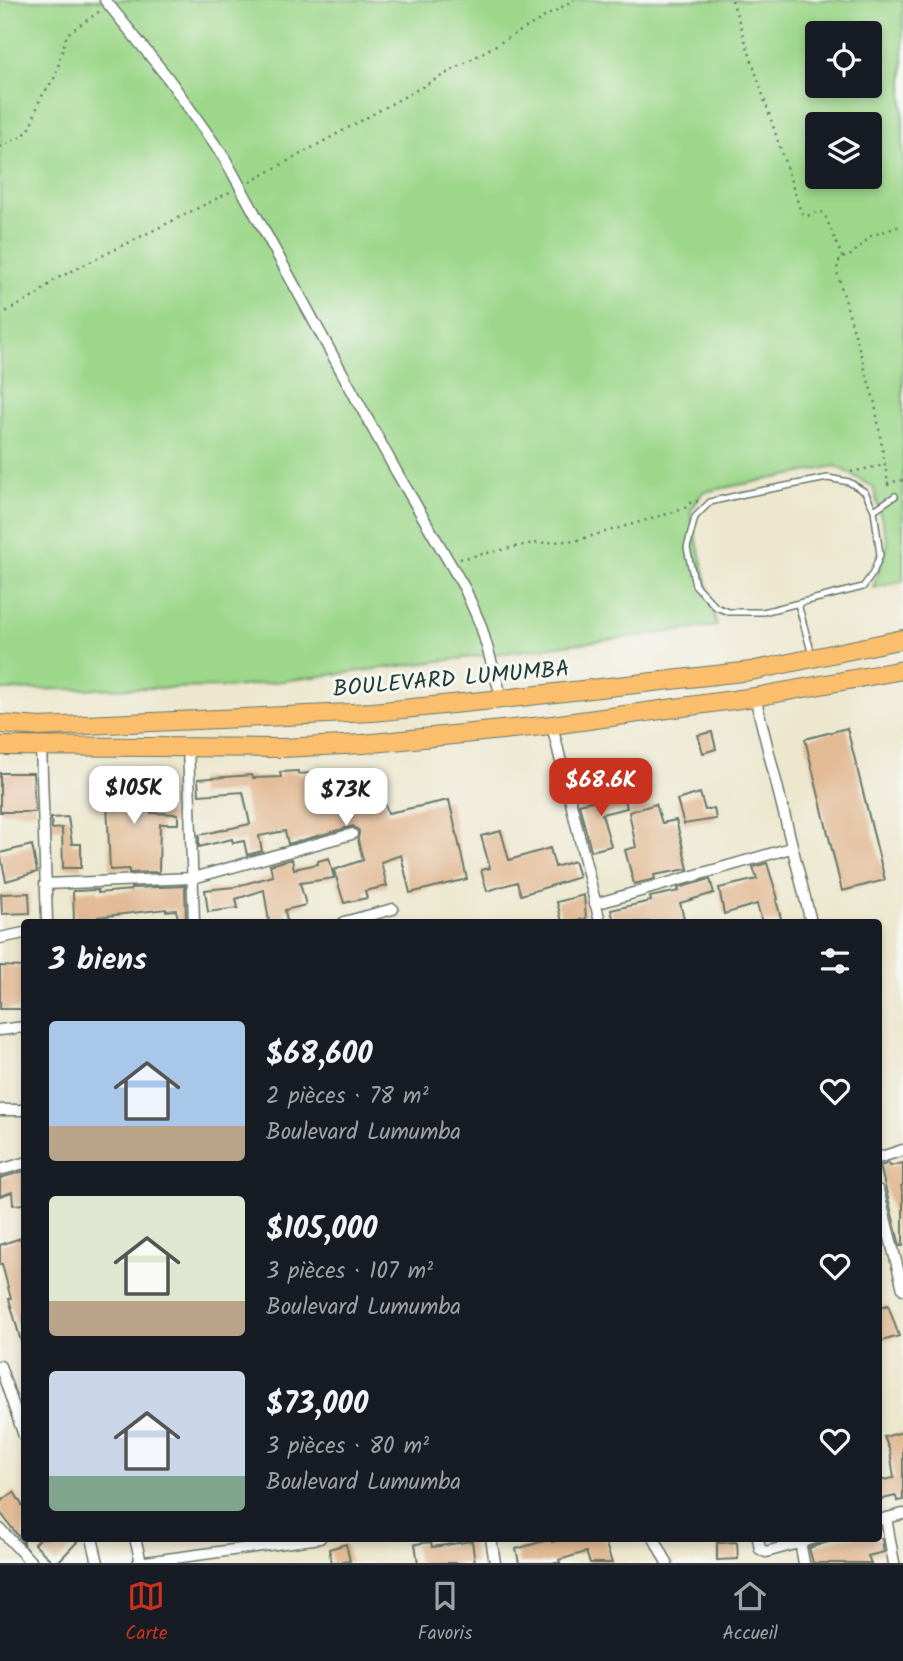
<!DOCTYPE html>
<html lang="fr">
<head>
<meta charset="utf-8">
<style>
  :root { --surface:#171b24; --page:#20242c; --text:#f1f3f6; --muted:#9ea1a6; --line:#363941; --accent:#c8321e }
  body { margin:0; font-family:Kalam,sans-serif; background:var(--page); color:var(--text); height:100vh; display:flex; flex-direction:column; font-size:26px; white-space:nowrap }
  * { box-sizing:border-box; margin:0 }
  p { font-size:23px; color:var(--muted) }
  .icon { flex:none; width:38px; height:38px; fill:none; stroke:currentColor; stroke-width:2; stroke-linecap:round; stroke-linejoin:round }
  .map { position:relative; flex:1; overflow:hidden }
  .details { position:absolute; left:21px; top:919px; width:861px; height:623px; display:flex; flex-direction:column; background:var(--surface); border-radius:7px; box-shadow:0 4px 10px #0003 }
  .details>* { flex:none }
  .tools { position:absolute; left:805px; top:21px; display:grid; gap:14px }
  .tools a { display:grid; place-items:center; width:77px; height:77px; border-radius:7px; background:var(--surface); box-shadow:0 4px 10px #0003; font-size:35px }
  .price { position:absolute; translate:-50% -60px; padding:0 16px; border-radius:14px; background:#fff; color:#222; font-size:23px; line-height:46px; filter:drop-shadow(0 2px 4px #0008) }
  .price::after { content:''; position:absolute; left:50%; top:42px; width:21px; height:16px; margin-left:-10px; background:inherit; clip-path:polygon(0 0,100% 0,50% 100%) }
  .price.selected { background:var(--accent); color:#fff }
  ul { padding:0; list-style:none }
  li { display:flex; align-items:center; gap:21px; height:175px; padding:0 28px }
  li span { display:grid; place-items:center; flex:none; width:196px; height:140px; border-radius:7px; color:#555 }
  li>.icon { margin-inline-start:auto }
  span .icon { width:84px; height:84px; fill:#fffc; stroke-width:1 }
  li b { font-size:30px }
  h2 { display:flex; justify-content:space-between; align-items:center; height:84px; padding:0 28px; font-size:30px }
  .dock { display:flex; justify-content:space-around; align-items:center; height:98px; border-top:2px solid var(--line); background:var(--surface); font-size:19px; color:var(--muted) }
  .dock a { display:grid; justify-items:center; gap:4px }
  .dock .selected { color:var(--accent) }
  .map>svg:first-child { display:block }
  .green { fill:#9cd78a; stroke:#5e8a5f; stroke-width:2; fill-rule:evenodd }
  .building { fill:#e2ba94 }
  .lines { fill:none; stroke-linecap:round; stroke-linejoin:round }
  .service-casing { stroke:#67786a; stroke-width:8 }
  .minor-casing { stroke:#67786a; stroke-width:13 }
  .trunk-casing { stroke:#67786a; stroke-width:20 }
  .path { stroke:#67786a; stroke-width:2.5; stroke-dasharray:2 5; stroke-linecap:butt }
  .service { stroke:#fff; stroke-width:5 }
  .minor { stroke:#fff; stroke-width:10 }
  .trunk { stroke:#fabe6d; stroke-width:18 }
  .labels { text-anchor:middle; stroke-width:6; stroke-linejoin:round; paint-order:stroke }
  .street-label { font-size:23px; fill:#1f3d34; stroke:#f6f6f2 }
</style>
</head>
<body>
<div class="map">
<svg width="903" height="1563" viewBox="0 0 903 1563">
  <rect width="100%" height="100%" fill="#f6f6f2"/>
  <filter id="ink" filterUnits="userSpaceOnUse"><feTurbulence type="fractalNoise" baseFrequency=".0143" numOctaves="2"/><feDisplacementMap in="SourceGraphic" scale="14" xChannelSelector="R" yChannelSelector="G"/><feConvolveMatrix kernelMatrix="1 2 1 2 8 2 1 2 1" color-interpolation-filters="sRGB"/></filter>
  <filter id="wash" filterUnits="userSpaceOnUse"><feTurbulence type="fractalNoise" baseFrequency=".00686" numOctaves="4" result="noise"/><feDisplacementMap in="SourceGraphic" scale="28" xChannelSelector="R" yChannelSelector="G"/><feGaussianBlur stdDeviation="1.57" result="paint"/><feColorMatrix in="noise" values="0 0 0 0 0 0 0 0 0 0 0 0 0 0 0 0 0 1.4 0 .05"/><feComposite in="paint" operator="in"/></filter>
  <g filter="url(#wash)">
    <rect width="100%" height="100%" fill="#ede7ce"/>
    <path class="green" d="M 0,0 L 903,0 L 903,581 L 873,588 L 888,543 L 873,487 L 836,466 L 703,492 L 690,512 L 717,626 L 235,687 L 0,690 ZM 817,33 L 870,33 L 870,86 L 817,86 ZM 817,124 L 870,124 L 870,177 L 817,177 Z"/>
    <g id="blocks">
      <path class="building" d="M 847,728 L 885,880 L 842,891 L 805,739 Z
        M 712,732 L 716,749 L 703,753 L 698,735 Z
        M 352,770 L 353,804 L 359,802 L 360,805 L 383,798 L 388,813 L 449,800 L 467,879 L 410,893 L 401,855 L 381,862 L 387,886 L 365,891 L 367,898 L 344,903 L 334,870 L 363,860 L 358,840 L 359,831 L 353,826 L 288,844 L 285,831 L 259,836 L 262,851 L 247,855 L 244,841 L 233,843 L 232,839 L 199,847 L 199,835 L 250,824 L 243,792 L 199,795 L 198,779 L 252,775 L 253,778 L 281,777 L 280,772 L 298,771 L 298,774 Z
        M 0,773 L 33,773 L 35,812 L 0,812 Z
        M 150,777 L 151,813 L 178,814 L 178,824 L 160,824 L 159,872 L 129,873 L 129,869 L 110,870 L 106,779 Z
        M 622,789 L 627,808 L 602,814 L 611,846 L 591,851 L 579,804 L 610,796 L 609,792 Z
        M 700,793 L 705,810 L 714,808 L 716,819 L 684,824 L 677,800 Z
        M 656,804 L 662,823 L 676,820 L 688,869 L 654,875 L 655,879 L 634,884 L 625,850 L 636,847 L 629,812 Z
        M 68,817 L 72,844 L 81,844 L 81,868 L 63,868 L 62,828 L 52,829 L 51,818 Z
        M 501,831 L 509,860 L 550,848 L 555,867 L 574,861 L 579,877 L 521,895 L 517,882 L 487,891 L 481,870 L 490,868 L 481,836 Z
        M 32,845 L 37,872 L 6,881 L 0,853 Z
        M 329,858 L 334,878 L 300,883 L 306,905 L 285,910 L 287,922 L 269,922 L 264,890 L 236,899 L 238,908 L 208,912 L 205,890 L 234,887 L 273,876 L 270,865 L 292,859 L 294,869 L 318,864 L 318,861 Z
        M 767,863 L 778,899 L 776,900 L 782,922 L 762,922 L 757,904 L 724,914 L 719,888 L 757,879 L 753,867 Z
        M 710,879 L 714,893 L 680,903 L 685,922 L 614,922 L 611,910 L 651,901 L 650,897 L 679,891 L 678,888 Z
        M 185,886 L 186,921 L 179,922 L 176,910 L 166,911 L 166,909 L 98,917 L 98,922 L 74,922 L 73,891 L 98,890 L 98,893 L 131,890 L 131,888 Z
        M 29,893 L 30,913 L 2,914 L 1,894 Z
        M 584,895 L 586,919 L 562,922 L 557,902 Z
        M 0,966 L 24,967 L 24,1009 L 0,1009 Z
        M 889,1163 L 890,1166 L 903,1163 L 903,1185 L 901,1186 L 903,1195 L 903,1246 L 900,1246 L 880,1166 Z
        M 24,1171 L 24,1204 L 13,1205 L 12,1192 L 0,1196 L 0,1178 Z
        M 24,1237 L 24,1345 L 22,1345 L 9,1299 L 11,1299 L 2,1264 L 0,1264 L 0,1245 Z
        M 888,1305 L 899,1336 L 878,1342 L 878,1308 Z
        M 903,1432 L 903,1500 L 897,1501 L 896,1496 L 878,1500 L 878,1481 L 894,1478 L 890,1451 L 884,1437 Z
        M 14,1492 L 24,1508 L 24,1544 L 0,1512 L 0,1502 Z
        M 40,1538 L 81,1538 L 57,1563 L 54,1563 L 34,1544 Z
        M 565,1538 L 604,1538 L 612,1563 L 590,1563 L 586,1552 L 559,1560 L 560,1563 L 519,1563 L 516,1549 L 551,1539 L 552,1542 Z
        M 840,1538 L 882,1538 L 884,1552 L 868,1556 L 871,1563 L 813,1563 L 809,1548 Z
        M 472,1541 L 475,1563 L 418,1563 L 415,1544 L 431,1542 L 432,1547 Z
        M 737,1542 L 738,1559 L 717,1560 L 717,1543 Z
        M 346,1544 L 350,1561 L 332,1563 L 329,1549 Z"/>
    </g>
  </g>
  <g filter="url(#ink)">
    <use href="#blocks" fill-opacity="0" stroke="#67786a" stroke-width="2"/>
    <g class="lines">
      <g class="service-casing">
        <path id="service" d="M 874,510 L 865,492 L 849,482 L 828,478 L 744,494 L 710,502 L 695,517 L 687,548 L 695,585 L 716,607 L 729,612 L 763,612 L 863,587 L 873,573 L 880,555 L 874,510 L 895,496
          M 798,604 L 812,655"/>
      </g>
      <g class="minor-casing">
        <path id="minor" d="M 105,0 L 168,78 L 225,159 L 396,471 L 465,589 L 481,626 L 502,699
          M 755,697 L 811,922
          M 552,725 L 600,922
          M 41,746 L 47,922
          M 188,747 L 194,922
          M 45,884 L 193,878 L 352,834
          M 595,904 L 791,848
          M 344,922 L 393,909
          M 0,938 L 24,933
          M 0,1030 L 24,1027
          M 0,1110 L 24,1110
          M 878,1158 L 903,1150
          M 0,1170 L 24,1163
          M 878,1190 L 903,1289
          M 0,1366 L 24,1436
          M 886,1518 L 894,1563
          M 878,1520 L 903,1514
          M 0,1529 L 32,1563
          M 92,1538 L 98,1563
          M 135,1538 L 141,1562
          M 491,1538 L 495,1563
          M 654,1538 L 667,1563
          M 758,1538 L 760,1549 L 766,1552 L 816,1538
          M 800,1542 L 804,1563
          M 138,1563 L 320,1538"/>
      </g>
      <g class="trunk-casing">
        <path id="trunk" d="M 0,724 L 40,727 L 373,712 L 502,699 L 751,671 L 903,639
          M 0,746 L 282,748 L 363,744 L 552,725 L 755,697 L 903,670"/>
      </g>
      <path class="path" d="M 732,0 L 801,212 L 807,216 L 818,212 L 824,213 L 843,259 L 838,262 L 837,272 L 875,404 L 889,490
        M 0,147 L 23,136 L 30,128 L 40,99 L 55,77 L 67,34 L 100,11
        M 250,182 L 458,67 L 574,0
        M 843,258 L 851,255 L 871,236 L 903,225
        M 0,315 L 37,295 L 54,280 L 232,191
        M 851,472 L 884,465
        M 887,483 L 903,480
        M 460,559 L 528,544 L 578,540 L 684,509 L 691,502 L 700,501"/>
      <use href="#service" class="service"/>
      <use href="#minor" class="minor"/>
      <use href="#trunk" class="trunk"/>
    </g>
  </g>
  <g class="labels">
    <g class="street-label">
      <text transform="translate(451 678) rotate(-5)" y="8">BOULEVARD LUMUMBA</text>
    </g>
  </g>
</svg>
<div class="tools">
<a><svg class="icon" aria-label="locate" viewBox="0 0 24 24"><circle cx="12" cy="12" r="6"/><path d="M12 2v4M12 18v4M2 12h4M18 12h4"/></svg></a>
<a><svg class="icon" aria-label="layers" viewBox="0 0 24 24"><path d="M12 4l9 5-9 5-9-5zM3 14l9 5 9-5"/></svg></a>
</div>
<b class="price selected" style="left:601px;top:818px">$68.6K</b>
<b class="price" style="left:134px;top:826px">$105K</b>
<b class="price" style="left:346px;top:828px">$73K</b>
<section class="details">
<h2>3 biens<svg class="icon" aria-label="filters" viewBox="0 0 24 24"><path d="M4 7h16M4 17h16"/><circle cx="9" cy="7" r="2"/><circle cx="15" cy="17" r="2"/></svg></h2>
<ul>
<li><span style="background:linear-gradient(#a9c7e8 75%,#b9a48a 0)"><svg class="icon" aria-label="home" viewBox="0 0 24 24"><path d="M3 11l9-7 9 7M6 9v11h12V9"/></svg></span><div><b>$68,600</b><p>2 pièces · 78 m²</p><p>Boulevard Lumumba</p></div><svg class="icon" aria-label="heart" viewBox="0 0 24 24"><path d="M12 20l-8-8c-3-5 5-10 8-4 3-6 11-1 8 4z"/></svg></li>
<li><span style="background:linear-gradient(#dfe7d0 75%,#b9a48a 0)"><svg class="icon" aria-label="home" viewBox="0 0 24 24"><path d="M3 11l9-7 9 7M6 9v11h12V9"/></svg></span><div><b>$105,000</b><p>3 pièces · 107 m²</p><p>Boulevard Lumumba</p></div><svg class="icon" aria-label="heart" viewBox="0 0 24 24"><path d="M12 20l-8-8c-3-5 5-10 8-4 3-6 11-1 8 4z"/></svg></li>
<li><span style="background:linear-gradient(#c9d6e8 75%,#7fa58c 0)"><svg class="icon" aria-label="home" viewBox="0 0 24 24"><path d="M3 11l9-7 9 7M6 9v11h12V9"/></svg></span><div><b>$73,000</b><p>3 pièces · 80 m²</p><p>Boulevard Lumumba</p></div><svg class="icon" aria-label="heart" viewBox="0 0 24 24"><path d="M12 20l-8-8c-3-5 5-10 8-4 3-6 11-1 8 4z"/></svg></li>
</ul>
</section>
</div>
<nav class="dock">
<a class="selected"><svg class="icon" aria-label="map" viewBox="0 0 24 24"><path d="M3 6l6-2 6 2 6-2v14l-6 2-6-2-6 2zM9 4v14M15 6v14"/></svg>Carte</a>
<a><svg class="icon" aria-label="saved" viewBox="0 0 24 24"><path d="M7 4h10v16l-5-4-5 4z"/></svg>Favoris</a>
<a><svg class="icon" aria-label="home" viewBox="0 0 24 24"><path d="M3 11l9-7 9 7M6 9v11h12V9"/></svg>Accueil</a>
</nav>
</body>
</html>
